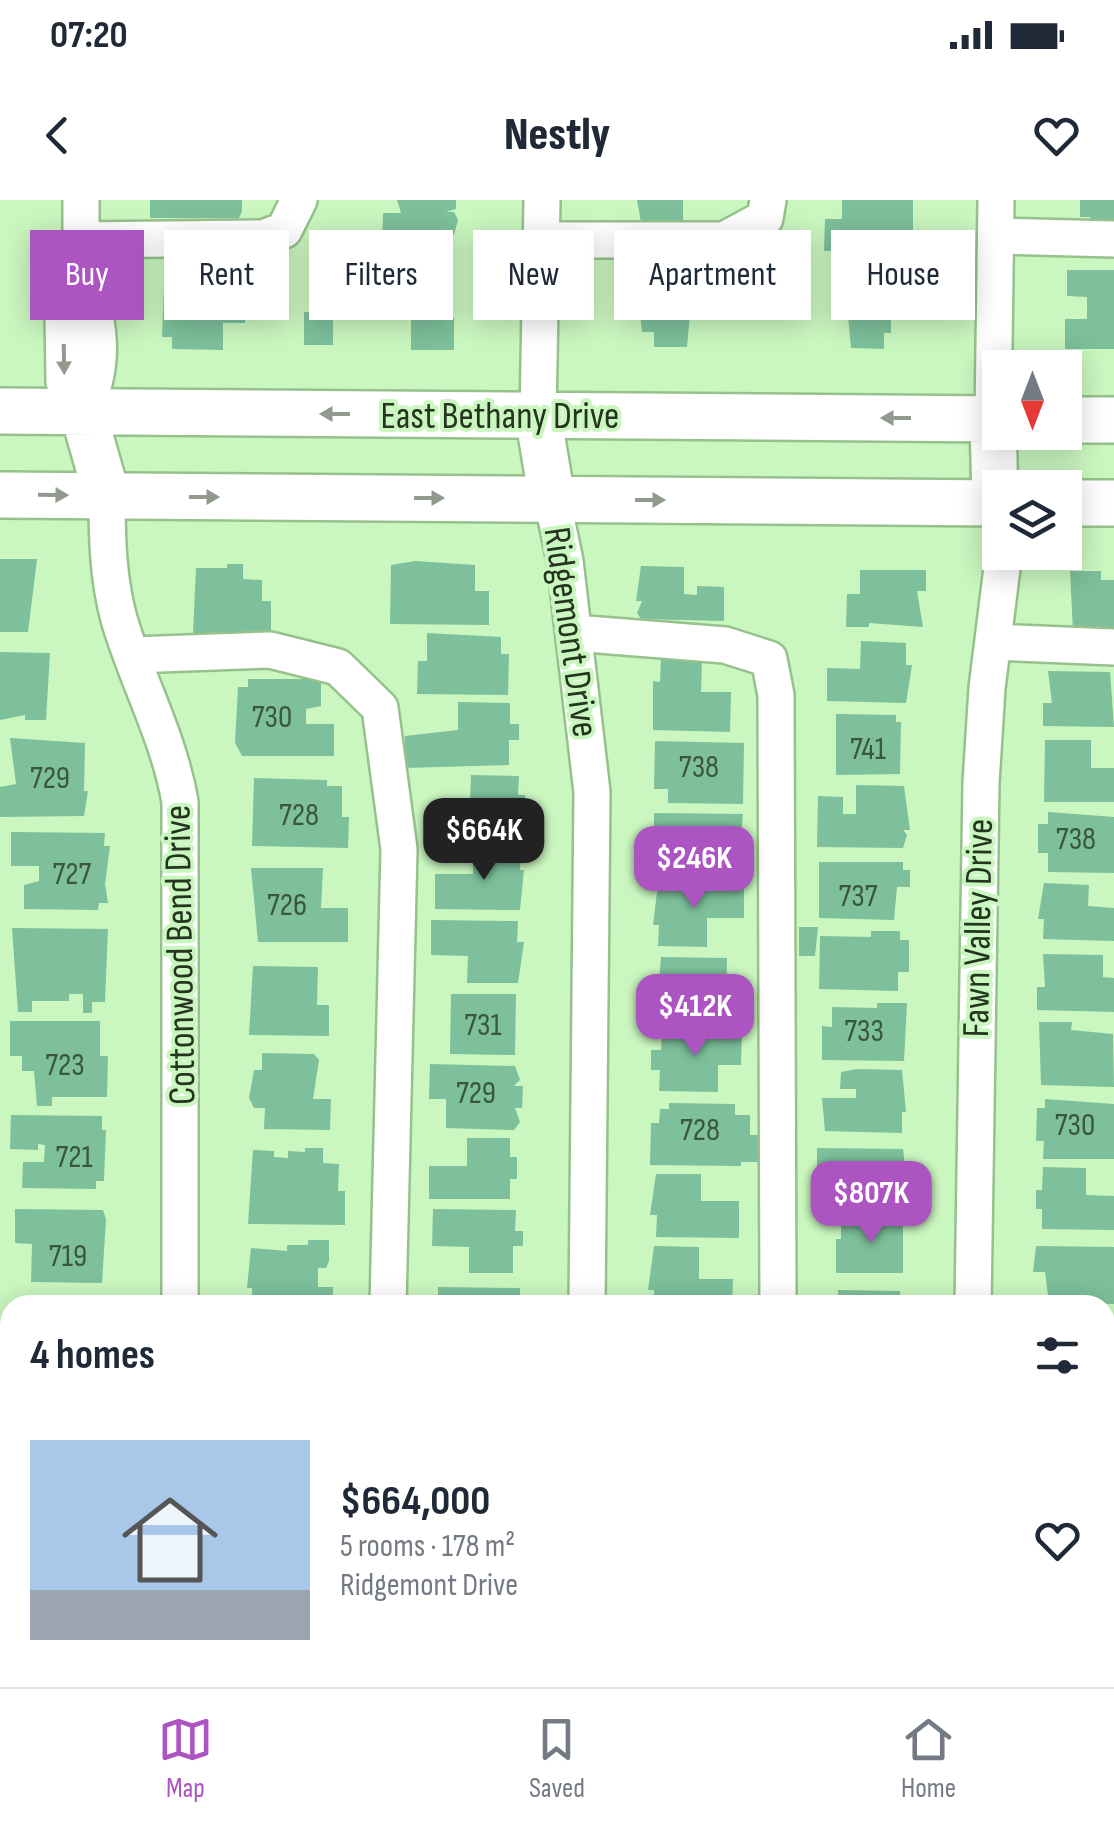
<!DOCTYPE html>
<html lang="en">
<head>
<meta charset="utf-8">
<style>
  :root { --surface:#fff; --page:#f6f6f7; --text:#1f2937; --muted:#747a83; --line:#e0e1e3; --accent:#ac54c1 }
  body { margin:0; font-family:"Sofia Sans Condensed",sans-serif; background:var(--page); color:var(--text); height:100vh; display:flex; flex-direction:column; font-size:38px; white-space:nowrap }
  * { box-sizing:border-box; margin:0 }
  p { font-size:32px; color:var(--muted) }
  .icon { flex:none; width:55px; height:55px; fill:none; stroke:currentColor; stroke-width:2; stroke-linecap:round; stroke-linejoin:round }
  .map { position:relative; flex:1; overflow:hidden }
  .details { position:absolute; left:0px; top:1095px; width:1115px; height:392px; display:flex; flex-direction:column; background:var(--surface); border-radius:30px 30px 0 0; box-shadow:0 5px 25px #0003 }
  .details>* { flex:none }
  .guide { position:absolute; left:30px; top:30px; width:1055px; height:90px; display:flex; gap:20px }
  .needle { width:65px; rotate:180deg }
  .tools { position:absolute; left:982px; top:150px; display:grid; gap:20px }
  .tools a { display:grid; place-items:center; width:100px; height:100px; border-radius:0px; background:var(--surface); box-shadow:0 5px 25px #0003; font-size:50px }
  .price { position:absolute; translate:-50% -85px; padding:0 22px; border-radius:20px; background:var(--accent); color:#fff; font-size:32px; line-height:65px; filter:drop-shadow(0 2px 5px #0008) }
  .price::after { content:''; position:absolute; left:50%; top:60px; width:30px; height:22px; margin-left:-15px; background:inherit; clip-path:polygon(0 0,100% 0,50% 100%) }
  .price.selected { background:#222; color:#fff }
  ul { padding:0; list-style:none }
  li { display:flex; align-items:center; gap:30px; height:250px; padding:0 30px }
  li span { display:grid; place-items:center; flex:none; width:280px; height:200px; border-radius:0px; color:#555 }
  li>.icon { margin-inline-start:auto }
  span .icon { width:120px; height:120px; fill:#fffc; stroke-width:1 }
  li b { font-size:42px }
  h2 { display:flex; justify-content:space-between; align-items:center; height:120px; padding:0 30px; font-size:42px }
  .pill { padding:0 35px; border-radius:0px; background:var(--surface); box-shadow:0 5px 25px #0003; font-size:35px; line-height:90px }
  .pill.selected { background:var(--accent); color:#fff }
  .status { display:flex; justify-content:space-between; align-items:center; height:70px; padding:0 50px; background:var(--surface); direction:ltr }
  .status svg { height:28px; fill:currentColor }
  header { display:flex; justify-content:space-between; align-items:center; height:130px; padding:0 30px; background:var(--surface); font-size:45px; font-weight:800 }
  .dock { display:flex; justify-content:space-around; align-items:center; height:140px; border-top:2px solid var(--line); background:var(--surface); font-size:28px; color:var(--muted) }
  .dock a { display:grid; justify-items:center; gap:5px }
  .dock .selected { color:var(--accent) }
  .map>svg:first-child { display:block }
  .building { fill:#7dc09b }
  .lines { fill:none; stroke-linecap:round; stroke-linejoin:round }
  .minor-casing { stroke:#97c18c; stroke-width:40 }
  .major-casing { stroke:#97c18c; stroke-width:50 }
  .minor { stroke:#fff; stroke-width:35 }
  .major { stroke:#fff; stroke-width:45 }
  .oneway { fill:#929a8f }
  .labels { text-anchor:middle; stroke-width:8; stroke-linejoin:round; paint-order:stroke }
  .number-label { font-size:32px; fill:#3a573e }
  .street-label { font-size:38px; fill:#24341f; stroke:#caf6bf }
</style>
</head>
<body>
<div class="status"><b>07:20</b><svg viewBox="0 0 49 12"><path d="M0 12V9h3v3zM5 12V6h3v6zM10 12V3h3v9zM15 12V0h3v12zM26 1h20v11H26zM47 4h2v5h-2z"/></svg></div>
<header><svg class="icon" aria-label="back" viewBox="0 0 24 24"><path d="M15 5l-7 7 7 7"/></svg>Nestly<svg class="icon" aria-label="heart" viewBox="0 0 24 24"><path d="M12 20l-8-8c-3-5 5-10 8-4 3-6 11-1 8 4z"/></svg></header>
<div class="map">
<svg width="1114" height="1487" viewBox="0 0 1114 1487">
  <rect width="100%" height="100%" fill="#caf6bf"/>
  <path class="building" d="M 150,0 L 242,0 L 242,11 L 239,18 L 150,18 Z
    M 397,0 L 456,0 L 456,9 L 446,12 L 454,12 L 458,20 L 454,35 L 446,35 L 445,46 L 382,44 L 383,13 L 401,13 Z
    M 637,0 L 683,0 L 683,22 L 641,22 Z
    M 842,0 L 913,0 L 913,51 L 824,51 L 825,19 L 842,19 Z
    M 1080,0 L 1114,0 L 1114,30 L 1090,30 L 1090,17 L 1080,17 Z
    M 371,64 L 450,65 L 446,118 L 454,118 L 454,150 L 411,150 L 411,100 L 371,100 Z
    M 169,68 L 264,70 L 263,104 L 252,104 L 252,112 L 246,111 L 245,123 L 223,123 L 223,150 L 172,149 L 172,137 L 162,137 L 164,87 L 173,88 Z
    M 629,70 L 702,70 L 702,103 L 691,103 L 687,147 L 654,147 L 654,132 L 642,132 L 638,93 L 628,93 Z
    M 1067,70 L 1114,70 L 1114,149 L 1065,149 L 1065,119 L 1087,119 L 1087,97 L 1067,96 Z
    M 837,71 L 915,73 L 914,96 L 900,96 L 900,111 L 891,111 L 891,133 L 884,133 L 884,149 L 851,148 L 847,105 L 836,105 Z
    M 304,112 L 333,112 L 333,145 L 304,145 Z
    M 0,359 L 37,359 L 28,432 L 0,432 Z
    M 415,361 L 475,365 L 475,391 L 489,391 L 489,425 L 390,424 L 391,365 Z
    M 227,364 L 243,364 L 243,379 L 262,380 L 262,401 L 271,401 L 271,435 L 193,434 L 196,368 L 227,368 Z
    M 641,366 L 684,367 L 684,394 L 697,395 L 697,386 L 724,387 L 724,421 L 641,419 L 637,413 L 642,401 L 636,401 Z
    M 860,370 L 926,370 L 926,391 L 917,391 L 923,427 L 869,423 L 869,427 L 846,427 L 847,394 L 860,394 Z
    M 1070,371 L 1101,371 L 1101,380 L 1114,380 L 1114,432 L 1073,432 Z
    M 427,433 L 501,437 L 501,454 L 509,454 L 508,495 L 417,494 L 418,461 L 427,461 Z
    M 861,441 L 906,443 L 906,465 L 912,465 L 906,503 L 827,501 L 827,468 L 860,469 Z
    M 0,452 L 50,453 L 46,520 L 25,520 L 25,515 L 0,520 Z
    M 661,458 L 702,459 L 701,492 L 731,492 L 730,532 L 653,530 L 653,481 L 660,482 Z
    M 1048,471 L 1110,472 L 1114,527 L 1043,526 L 1043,503 L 1052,503 Z
    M 248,479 L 321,479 L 321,506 L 306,509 L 306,524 L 334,524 L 334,556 L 242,556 L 235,543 L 238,487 L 248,487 Z
    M 458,502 L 510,503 L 510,524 L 519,524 L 519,540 L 509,540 L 509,565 L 404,568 L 405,536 L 458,530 Z
    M 836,514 L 896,515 L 896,522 L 901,522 L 900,574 L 836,575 Z
    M 10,538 L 85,543 L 84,591 L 88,591 L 84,616 L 0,617 L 0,587 L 16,584 Z
    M 1045,540 L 1091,540 L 1091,568 L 1114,568 L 1114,602 L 1044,602 Z
    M 655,541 L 744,543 L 743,604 L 668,603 L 668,589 L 654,589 Z
    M 471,575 L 519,576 L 518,595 L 525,595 L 525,618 L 520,618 L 516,638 L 432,636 L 433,602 L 470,603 Z
    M 254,578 L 327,580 L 327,586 L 342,586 L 342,617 L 349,617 L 348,648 L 252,646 Z
    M 856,585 L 904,586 L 910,630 L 903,630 L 907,635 L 903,648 L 817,647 L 818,596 L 843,597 L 843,614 L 856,614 Z
    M 1048,612 L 1114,617 L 1114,673 L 1048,672 L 1048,653 L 1038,653 L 1038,624 L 1048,624 Z
    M 654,613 L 743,614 L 737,676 L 671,676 L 671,669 L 662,669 L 662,656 L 654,656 Z
    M 11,632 L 105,633 L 104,646 L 110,646 L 105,684 L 108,703 L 99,703 L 98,710 L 24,709 L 24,685 L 39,681 L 39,666 L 11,666 Z
    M 473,648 L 521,648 L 520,670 L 524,670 L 520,710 L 435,709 L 435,674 L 473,674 Z
    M 819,662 L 903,662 L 903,670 L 910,670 L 910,687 L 897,687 L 894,720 L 819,718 Z
    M 251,668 L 323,668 L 321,708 L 348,708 L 348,742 L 258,742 Z
    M 1044,683 L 1089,685 L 1088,706 L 1114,708 L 1114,741 L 1043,739 L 1044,719 L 1038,719 Z
    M 658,684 L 744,685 L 744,718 L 707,718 L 707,747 L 658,746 L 659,725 L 653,725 Z
    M 431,720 L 518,721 L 517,742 L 524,742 L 518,783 L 467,783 L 468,756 L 431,755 Z
    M 799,727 L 818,727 L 815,756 L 799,756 Z
    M 12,728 L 108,729 L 105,802 L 92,802 L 92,813 L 83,813 L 83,794 L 69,794 L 69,801 L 32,801 L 32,812 L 18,812 Z
    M 871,731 L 900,731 L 900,740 L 909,740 L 909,772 L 898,772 L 898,791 L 819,789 L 820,736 L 871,737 Z
    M 1043,754 L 1103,755 L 1103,777 L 1114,778 L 1114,812 L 1037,810 L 1037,787 L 1045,787 Z
    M 661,757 L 727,758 L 726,820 L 656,819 Z
    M 253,766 L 318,767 L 317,805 L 329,805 L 329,836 L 249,835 Z
    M 451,794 L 516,794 L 515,855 L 450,854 Z
    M 877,803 L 907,803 L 904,861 L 822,860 L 822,826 L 832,827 L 832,807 L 877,808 Z
    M 10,821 L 100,821 L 100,856 L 108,856 L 107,897 L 52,897 L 52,906 L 37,906 L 34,871 L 22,871 L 22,856 L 10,856 Z
    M 1039,822 L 1072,822 L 1071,830 L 1113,834 L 1114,887 L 1041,885 Z
    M 662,829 L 742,832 L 741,865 L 718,865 L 718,892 L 659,891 L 660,870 L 651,870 L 651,850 L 661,850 Z
    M 262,853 L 314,854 L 319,860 L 313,899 L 331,899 L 330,930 L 264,929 L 265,908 L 254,908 L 249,898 L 254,870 L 262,870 Z
    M 430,864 L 515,866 L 520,880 L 514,886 L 523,886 L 522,908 L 515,908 L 520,922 L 514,930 L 446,928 L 446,899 L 429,899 Z
    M 857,869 L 902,870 L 906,912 L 902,912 L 902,933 L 825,931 L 822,898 L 856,898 L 856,889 L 840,889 L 841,872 Z
    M 1045,899 L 1114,904 L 1114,959 L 1043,959 L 1044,941 L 1036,941 L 1037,908 L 1045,908 Z
    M 669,903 L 735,904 L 735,915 L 750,915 L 750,935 L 763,935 L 762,962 L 741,962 L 741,966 L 650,965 L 651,923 L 659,923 L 660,909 L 669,909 Z
    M 11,915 L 102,916 L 102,930 L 106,930 L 104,981 L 96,981 L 96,989 L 22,988 L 23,962 L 44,962 L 45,945 L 38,944 L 38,950 L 10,949 Z
    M 467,938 L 510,938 L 510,957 L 517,957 L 517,979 L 510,979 L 510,999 L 429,999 L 429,966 L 467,966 Z
    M 305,948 L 323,948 L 323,963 L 339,964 L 338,991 L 345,991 L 345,1025 L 248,1024 L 253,950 L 274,951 L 274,957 L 288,958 L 288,951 L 305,952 Z
    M 817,948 L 903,949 L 906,974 L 896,974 L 896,1006 L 817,1005 Z
    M 1043,967 L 1086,968 L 1086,995 L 1114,996 L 1114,1030 L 1042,1029 L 1042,1009 L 1036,1009 L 1036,990 L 1042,990 Z
    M 656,974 L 701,974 L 701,1001 L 739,1001 L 739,1038 L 656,1037 L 657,1015 L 650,1015 Z
    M 15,1009 L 103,1010 L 106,1019 L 102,1083 L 31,1082 L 32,1044 L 15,1043 Z
    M 433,1009 L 516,1010 L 515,1031 L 523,1031 L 523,1046 L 513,1046 L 513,1073 L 469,1073 L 469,1047 L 432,1046 Z
    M 857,1017 L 903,1017 L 903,1073 L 836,1073 L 836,1039 L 841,1039 L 841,1021 L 857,1021 Z
    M 308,1040 L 329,1040 L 329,1061 L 326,1068 L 318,1068 L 318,1087 L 333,1087 L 333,1105 L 247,1105 L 252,1094 L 252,1088 L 247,1088 L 251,1048 L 287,1051 L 287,1045 L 308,1045 Z
    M 654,1046 L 699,1047 L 699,1079 L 733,1079 L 732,1105 L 654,1105 L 654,1090 L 648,1090 Z
    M 1036,1046 L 1114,1047 L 1114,1104 L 1049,1103 L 1045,1072 L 1033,1072 Z
    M 438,1087 L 520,1088 L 520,1105 L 438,1105 Z
    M 838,1090 L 900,1091 L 900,1105 L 838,1105 Z
    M 1105,1141 L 1114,1141 L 1114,1174 L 1105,1174 Z
    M 1105,1191 L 1109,1191 L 1108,1226 L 1105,1226 Z
    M 5,1247 L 10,1247 L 10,1277 L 4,1277 Z
    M 1105,1258 L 1114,1258 L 1114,1290 L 1105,1290 Z
    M 1105,1410 L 1114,1410 L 1114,1454 L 1105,1454 Z
    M 5,1434 L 10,1434 L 10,1466 L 5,1466 Z
    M 255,1478 L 329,1478 L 329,1487 L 255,1487 Z
    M 431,1478 L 512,1478 L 512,1487 L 431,1487 Z
    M 651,1483 L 695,1483 L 695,1487 L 651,1487 Z"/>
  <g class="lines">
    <g class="minor-casing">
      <path id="minor" d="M 996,36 L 1114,39
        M 81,40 L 263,38 L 284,30 L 299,0
        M 541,40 L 724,40 L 765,18 L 768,0
        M 81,65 C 98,118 109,160 83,212 L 64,182 L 63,112 L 81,65 L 81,0
        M 538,215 L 542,0
        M 993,219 L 996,0
        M 107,296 C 107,338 108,379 119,419 C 137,481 169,537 180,602 L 180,1105
        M 552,299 L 565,361 L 592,592 L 587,1105
        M 574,433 L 725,445 L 769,459 L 776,495 L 778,1105
        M 993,442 L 1114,447
        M 132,455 L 270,450 L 338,467 L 380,508 L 399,649 L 388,1105
        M 973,1105 L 981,583 L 987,488 L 1004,352
        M 1105,1343 L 1114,1342
        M 387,1478 L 387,1487
        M 972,1478 L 974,1487
        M 176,1487 L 176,1478
        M 583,1487 L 583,1478
        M 777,1487 L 777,1478"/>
    </g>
    <g class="major-casing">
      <path id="major" d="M 0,211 L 1000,219
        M 83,212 L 107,296
        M 538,215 L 552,299
        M 993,219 L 995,303
        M 1065,220 L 1114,220
        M 0,295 L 1000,303
        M 1065,303 L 1114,303"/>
    </g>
    <use href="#minor" class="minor"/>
    <use href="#major" class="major"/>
  </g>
  <defs><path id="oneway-solid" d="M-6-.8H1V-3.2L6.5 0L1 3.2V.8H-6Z" transform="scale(2.5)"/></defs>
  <g class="oneway">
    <use href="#oneway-solid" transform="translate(64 159) rotate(89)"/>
    <use href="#oneway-solid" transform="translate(335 214) rotate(-180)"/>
    <use href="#oneway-solid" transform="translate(896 218) rotate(-180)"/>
    <use href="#oneway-solid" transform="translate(53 295) rotate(1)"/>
    <use href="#oneway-solid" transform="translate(204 297)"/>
    <use href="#oneway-solid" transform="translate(429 298)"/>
    <use href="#oneway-solid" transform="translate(650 300)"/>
  </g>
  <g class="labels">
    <g class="number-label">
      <text x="272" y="527">730</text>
      <text x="868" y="559">741</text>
      <text x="699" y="577">738</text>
      <text x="50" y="588">729</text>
      <text x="299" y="625">728</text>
      <text x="1076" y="649">738</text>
      <text x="72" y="684">727</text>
      <text x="858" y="706">737</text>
      <text x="287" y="715">726</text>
      <text x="483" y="835">731</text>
      <text x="864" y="841">733</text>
      <text x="65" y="875">723</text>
      <text x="476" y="903">729</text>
      <text x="1075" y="935">730</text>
      <text x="700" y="940">728</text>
      <text x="74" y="967">721</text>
      <text x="68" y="1066">719</text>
    </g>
    <g class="street-label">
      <text x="500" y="228">East Bethany Drive</text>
      <text transform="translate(572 432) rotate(82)" y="13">Ridgemont Drive</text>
      <text transform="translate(977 728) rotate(-89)" y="13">Fawn Valley Drive</text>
      <text transform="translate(179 755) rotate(-91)" y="13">Cottonwood Bend Drive</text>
    </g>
  </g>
</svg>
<div class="tools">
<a><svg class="needle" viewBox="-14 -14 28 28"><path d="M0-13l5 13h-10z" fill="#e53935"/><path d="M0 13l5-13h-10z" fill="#747a83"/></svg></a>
<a><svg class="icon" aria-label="layers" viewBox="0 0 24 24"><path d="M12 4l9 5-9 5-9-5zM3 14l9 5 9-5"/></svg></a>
</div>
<b class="price selected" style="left:484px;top:683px">$664K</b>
<b class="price" style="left:694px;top:711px">$246K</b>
<b class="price" style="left:695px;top:859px">$412K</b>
<b class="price" style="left:871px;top:1046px">$807K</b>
<div class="guide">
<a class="pill selected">Buy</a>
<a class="pill">Rent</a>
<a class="pill">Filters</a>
<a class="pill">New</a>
<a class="pill">Apartment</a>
<a class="pill">House</a>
</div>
<section class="details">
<h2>4 homes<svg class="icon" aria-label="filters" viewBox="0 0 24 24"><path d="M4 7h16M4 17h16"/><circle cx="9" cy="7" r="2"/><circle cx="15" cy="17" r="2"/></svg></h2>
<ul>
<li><span style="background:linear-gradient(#a9c7e8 75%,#9aa5b1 0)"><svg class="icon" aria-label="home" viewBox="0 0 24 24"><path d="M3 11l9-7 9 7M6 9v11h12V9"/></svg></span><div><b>$664,000</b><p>5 rooms · 178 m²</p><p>Ridgemont Drive</p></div><svg class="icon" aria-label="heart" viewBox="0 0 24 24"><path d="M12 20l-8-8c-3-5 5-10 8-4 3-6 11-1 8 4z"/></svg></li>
</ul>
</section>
</div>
<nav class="dock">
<a class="selected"><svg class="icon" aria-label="map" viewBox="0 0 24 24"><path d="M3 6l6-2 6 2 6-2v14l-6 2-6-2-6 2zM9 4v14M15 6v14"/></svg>Map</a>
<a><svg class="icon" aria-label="saved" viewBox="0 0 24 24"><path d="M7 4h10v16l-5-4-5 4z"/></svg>Saved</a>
<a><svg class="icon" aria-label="home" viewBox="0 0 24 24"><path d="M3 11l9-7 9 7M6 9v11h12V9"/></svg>Home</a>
</nav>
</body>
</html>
